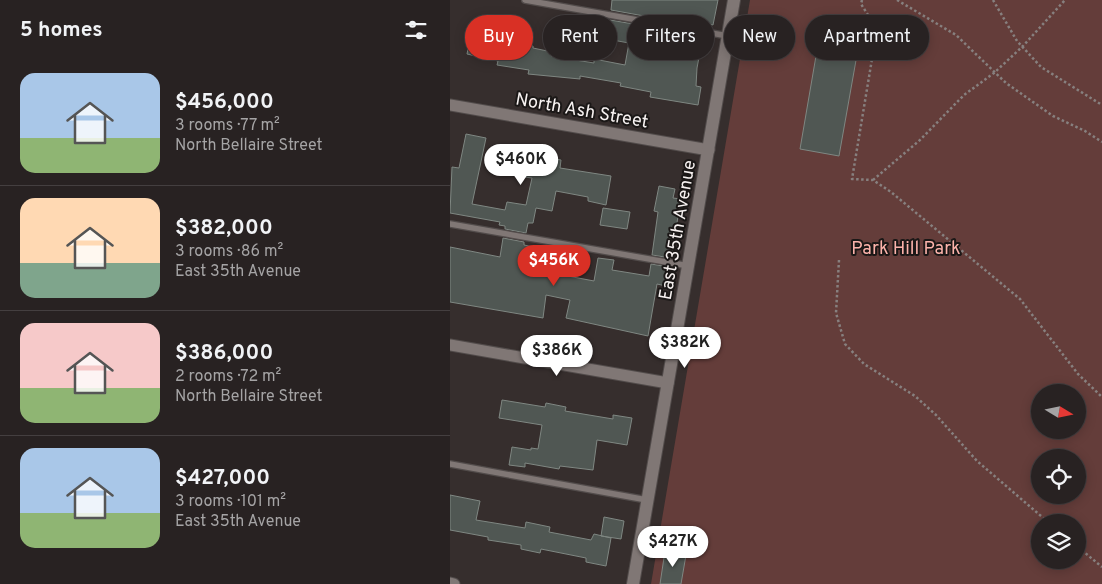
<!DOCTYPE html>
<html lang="en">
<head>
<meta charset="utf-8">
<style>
  :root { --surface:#282222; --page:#302a2a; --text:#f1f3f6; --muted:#a5a4a5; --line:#443f40; --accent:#d93025 }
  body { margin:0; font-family:Overpass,sans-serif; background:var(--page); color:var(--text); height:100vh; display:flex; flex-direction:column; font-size:19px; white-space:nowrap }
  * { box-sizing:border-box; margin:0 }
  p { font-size:16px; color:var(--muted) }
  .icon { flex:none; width:28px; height:28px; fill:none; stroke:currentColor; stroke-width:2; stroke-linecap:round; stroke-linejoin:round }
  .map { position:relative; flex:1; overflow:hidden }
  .details { display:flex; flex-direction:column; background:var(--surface); width:450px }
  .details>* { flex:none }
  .guide { position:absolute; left:15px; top:15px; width:475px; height:45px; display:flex; gap:10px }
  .needle { width:32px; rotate:100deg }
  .tools { position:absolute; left:581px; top:384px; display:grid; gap:10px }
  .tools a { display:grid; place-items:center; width:55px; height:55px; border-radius:50%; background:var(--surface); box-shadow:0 2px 12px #0003,0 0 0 1px var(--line); font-size:25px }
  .price { position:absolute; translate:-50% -42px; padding:0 11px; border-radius:18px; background:#fff; color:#222; font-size:16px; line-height:32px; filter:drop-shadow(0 1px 2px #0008) }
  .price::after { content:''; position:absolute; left:50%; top:30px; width:15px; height:11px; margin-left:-8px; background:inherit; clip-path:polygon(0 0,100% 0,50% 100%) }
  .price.active { background:var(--accent); color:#fff }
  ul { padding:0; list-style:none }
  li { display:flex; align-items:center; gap:15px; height:125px; padding:0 20px }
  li+li { border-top:1px solid var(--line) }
  li span { display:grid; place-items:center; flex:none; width:140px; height:100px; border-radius:15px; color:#555 }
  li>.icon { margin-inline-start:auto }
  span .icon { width:60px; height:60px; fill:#fffc; stroke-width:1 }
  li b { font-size:21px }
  h2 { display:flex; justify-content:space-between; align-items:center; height:60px; padding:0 20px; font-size:21px }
  .chip { padding:0 18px; border-radius:22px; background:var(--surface); box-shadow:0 2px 12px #0003,0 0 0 1px var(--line); font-size:18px; line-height:45px }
  .chip.active { background:var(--accent); color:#fff }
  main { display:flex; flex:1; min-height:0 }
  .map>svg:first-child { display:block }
  .green { fill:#643d3a; fill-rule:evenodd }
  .building { fill:#505753; stroke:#7f8782 }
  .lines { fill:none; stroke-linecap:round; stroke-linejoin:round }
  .service-casing { stroke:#524c4b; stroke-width:8 }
  .minor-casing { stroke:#524c4b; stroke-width:13 }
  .tertiary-casing { stroke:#524c4b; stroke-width:14 }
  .path { stroke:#87807f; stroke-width:2.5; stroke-dasharray:2.5 2.5; stroke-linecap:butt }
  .service { stroke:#807775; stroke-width:5.5 }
  .minor { stroke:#807775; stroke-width:11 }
  .tertiary { stroke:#807775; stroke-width:12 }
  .labels { text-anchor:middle; stroke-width:4; stroke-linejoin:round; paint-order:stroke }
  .street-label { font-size:18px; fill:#f7f2f1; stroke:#1b1817 }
  .park-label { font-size:18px; fill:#fcb3ab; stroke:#1b1817 }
</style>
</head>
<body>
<main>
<section class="details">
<h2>5 homes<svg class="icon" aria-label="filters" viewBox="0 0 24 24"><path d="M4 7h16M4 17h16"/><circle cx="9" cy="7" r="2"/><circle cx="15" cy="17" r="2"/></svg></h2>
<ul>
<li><span style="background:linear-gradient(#a9c7e8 65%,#8fb573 0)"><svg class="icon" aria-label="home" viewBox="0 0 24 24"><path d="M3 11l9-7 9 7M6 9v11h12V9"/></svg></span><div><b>$456,000</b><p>3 rooms · 77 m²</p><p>North Bellaire Street</p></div></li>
<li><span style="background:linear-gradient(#ffd9b3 65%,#7fa58c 0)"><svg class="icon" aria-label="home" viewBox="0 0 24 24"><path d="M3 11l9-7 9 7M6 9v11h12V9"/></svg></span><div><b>$382,000</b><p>3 rooms · 86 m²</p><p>East 35th Avenue</p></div></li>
<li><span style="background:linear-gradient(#f6c9c9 65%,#8fb573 0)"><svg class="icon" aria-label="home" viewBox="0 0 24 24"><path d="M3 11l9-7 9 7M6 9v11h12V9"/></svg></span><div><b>$386,000</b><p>2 rooms · 72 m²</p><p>North Bellaire Street</p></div></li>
<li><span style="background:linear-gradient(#a9c7e8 65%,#8fb573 0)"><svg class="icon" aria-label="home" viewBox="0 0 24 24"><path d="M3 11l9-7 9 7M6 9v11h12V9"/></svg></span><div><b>$427,000</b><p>3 rooms · 101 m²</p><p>East 35th Avenue</p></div></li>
</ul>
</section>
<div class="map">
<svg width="652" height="584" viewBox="0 0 652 584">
  <rect width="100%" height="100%" fill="#362e2d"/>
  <path class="green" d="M 300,0 L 652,0 L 652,584 L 201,584 ZM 590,392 L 628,392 L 628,430 L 590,430 ZM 590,458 L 628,458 L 628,495 L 590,495 ZM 590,522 L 628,522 L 628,560 L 590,560 Z"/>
  <path class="building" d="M 162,0 L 268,0 L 263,25 L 256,23 L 255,27 L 161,10 Z
    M 160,20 L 253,36 L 247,68 L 246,86 L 251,87 L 248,105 L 200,97 L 201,92 L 170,86 L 171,83 L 130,76 L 130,79 L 78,74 L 79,70 L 47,65 L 48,61 L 17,54 L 22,29 L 31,31 L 32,26 L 44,28 L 42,38 L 83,46 L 83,48 L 102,52 L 101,56 L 144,63 L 144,59 L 175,65 L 179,43 L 157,39 Z
    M 372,21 L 401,26 L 399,36 L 405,37 L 404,48 L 408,49 L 389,156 L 350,149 Z
    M 16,134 L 36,138 L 22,204 L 55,210 L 57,202 L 76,205 L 82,178 L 52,174 L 55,157 L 85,162 L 86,155 L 111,160 L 110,168 L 161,176 L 156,205 L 138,201 L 138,197 L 106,191 L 102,211 L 86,208 L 83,223 L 78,223 L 76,233 L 55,229 L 55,226 L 49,225 L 50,222 L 0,213 L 2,167 L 9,168 Z
    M 209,186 L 225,189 L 223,198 L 231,199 L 221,258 L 202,255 L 208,212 L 204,211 Z
    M 153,208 L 180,212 L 177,229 L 150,225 Z
    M 53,238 L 74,242 L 74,245 L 101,251 L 97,272 L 144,281 L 148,258 L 164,260 L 162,270 L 199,276 L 201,264 L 219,267 L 216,286 L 207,284 L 198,336 L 116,318 L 120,300 L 96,295 L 93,318 L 0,302 L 0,247 L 50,257 Z
    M 52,400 L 95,407 L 96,403 L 116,407 L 115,411 L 163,419 L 163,415 L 182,418 L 177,445 L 147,440 L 143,470 L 110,466 L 109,469 L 75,463 L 75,467 L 59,465 L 62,447 L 81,450 L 81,448 L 88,449 L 92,425 L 49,418 Z
    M 0,495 L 30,501 L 26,520 L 75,528 L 76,522 L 100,527 L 99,532 L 141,540 L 144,534 L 161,538 L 156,566 L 136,562 L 136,558 L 91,549 L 90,553 L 71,549 L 71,545 L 38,540 L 38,537 L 0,530 Z
    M 154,517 L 174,521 L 171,539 L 151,536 Z
    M 215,551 L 236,555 L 231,584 L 210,584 Z"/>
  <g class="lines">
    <g class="service-casing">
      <path id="service" d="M 75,0 L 278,36
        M 0,224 L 239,266
        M 0,464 L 197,500"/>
    </g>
    <g class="minor-casing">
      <path id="minor" d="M 0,105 L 259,150
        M 0,345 L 218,383
        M 0,583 L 4,584"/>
    </g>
    <g class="tertiary-casing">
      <path id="tertiary" d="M 183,584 L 284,0"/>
    </g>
    <path class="path" d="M 412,0 L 411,4 L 427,29 L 402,179 L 423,180 L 441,192 L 570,299 L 628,374 L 652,397
      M 447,0 L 506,35 L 556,83 L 603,116 L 635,131 L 652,142
      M 543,0 L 567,41 L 591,67 L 652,105
      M 423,180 L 470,140 L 514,95 L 544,73 L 573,46 L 615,0
      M 389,260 L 386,313 L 395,344 L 414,364 L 465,396 L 486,415 L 527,461 L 598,522
      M 628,547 L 652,567"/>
    <use href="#service" class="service"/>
    <use href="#minor" class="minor"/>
    <use href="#tertiary" class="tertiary"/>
  </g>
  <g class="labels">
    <g class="street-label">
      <text transform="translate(132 110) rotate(10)" y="6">North Ash Street</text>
      <text transform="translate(227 230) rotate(-80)" y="6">East 35th Avenue</text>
    </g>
    <g class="park-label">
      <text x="456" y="254">Park Hill Park</text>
    </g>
  </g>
</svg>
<div class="tools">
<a><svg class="needle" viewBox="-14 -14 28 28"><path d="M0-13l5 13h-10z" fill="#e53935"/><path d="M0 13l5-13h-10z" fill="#a5a4a5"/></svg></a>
<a><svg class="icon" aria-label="locate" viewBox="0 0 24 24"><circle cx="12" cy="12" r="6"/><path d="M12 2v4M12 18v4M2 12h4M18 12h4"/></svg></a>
<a><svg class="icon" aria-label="layers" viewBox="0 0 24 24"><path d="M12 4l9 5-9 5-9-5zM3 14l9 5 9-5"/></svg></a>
</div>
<b class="price" style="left:71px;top:186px">$460K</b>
<b class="price active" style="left:104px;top:287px">$456K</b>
<b class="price" style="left:235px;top:369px">$382K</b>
<b class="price" style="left:107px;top:377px">$386K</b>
<b class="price" style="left:223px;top:568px">$427K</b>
<div class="guide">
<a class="chip active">Buy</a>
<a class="chip">Rent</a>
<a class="chip">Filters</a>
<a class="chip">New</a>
<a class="chip">Apartment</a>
</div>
</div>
</main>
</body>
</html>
